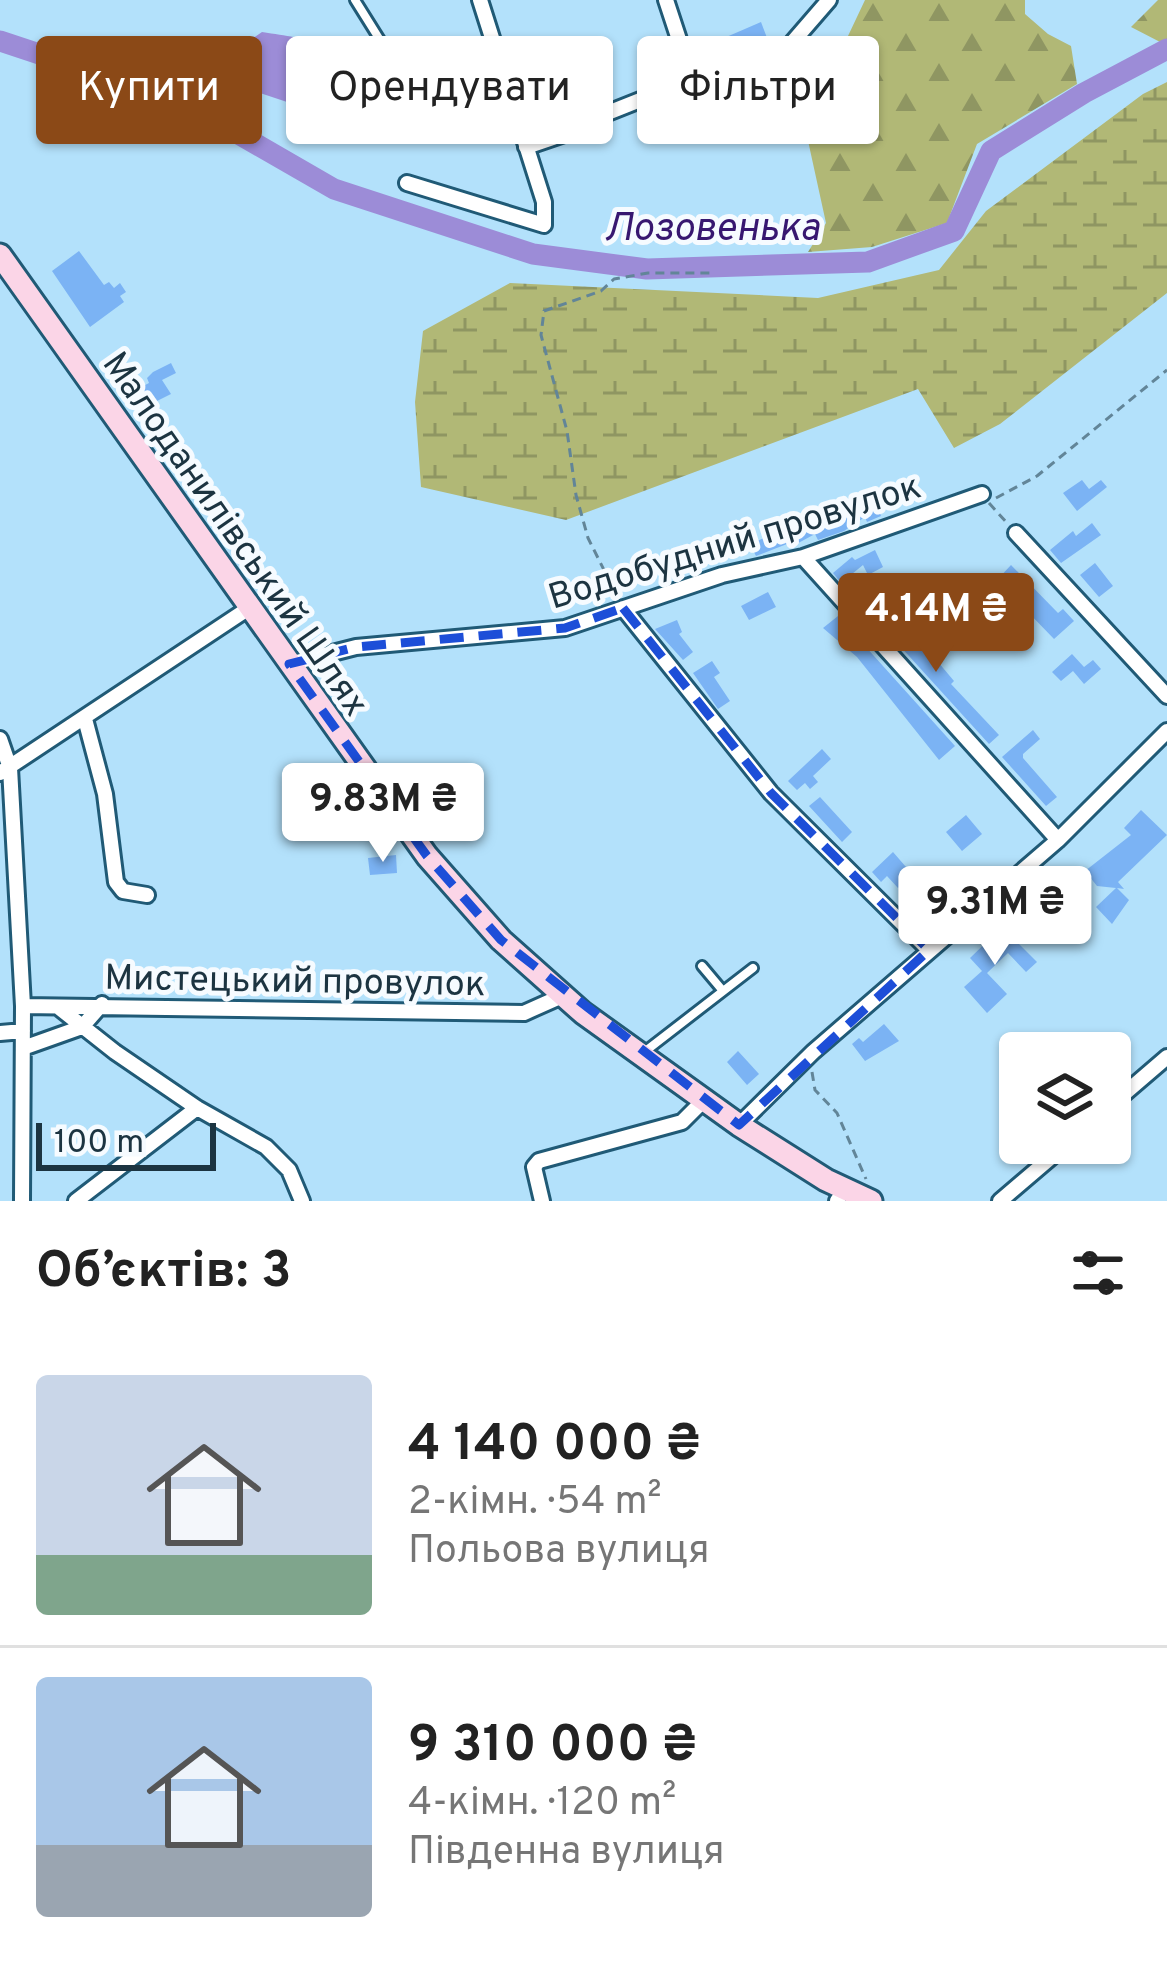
<!DOCTYPE html>
<html lang="uk">
<head>
<meta charset="utf-8">
<style>
  :root { --surface:#fff; --page:#f6f6f6; --text:#222; --muted:#767676; --line:#e0e0e0; --accent:#8b4917 }
  body { margin:0; font-family:Overpass,sans-serif; background:var(--page); color:var(--text); height:100vh; display:flex; flex-direction:column; font-size:45px; white-space:nowrap }
  * { box-sizing:border-box; margin:0 }
  p { font-size:39px; color:var(--muted) }
  .icon { flex:none; width:66px; height:66px; fill:none; stroke:currentColor; stroke-width:2; stroke-linecap:round; stroke-linejoin:round }
  .map { position:relative; height:1201px; overflow:hidden }
  .sheet { display:flex; flex-direction:column; background:var(--surface); flex:1 }
  .sheet>* { flex:none }
  .guide { position:absolute; left:36px; top:36px; width:1095px; height:108px; display:flex; gap:24px }
  .buttons { position:absolute; left:999px; top:1032px; display:grid; gap:24px }
  .buttons a { display:grid; place-items:center; width:132px; height:132px; border-radius:12px; background:var(--surface); box-shadow:0 3px 9px #0004; font-size:60px }
  .scale { position:absolute; left:36px; bottom:30px; width:180px; box-sizing:border-box; padding-left:12px; border:6px solid #1c3441; border-top:0; font-size:33px; line-height:42px; white-space:nowrap; color:#1c3441; -webkit-text-stroke:9px #f6fbff; paint-order:stroke }
  .price { position:absolute; translate:-50% -102px; padding:0 27px; border-radius:12px; background:#fff; color:#222; font-size:39px; line-height:78px; filter:drop-shadow(0 3px 6px #0008) }
  .price::after { content:''; position:absolute; left:50%; top:72px; width:36px; height:27px; margin-left:-18px; background:inherit; clip-path:polygon(0 0,100% 0,50% 100%) }
  .price.active { background:var(--accent); color:#fff }
  ul { padding:0; list-style:none }
  li { display:flex; align-items:center; gap:36px; height:300px; padding:0 36px }
  li+li { border-top:3px solid var(--line) }
  li span { display:grid; place-items:center; flex:none; width:336px; height:240px; border-radius:12px; color:#555 }
  li>.icon { margin-inline-start:auto }
  span .icon { width:144px; height:144px; fill:#fffc; stroke-width:1 }
  li b { font-size:51px }
  h2 { display:flex; justify-content:space-between; align-items:center; height:144px; padding:0 36px; font-size:51px }
  .tag { padding:0 42px; border-radius:12px; background:var(--surface); box-shadow:0 3px 9px #0004; font-size:42px; line-height:108px }
  .tag.active { background:var(--accent); color:#fff }
  .map>svg:first-child { display:block }
  .forest { fill:url(#forest-firs) }
  .wetland { fill:url(#wetland-marsh) }
  .water { fill:#9c8cd7 }
  .lines { fill:none; stroke-linecap:round; stroke-linejoin:round }
  .river { stroke:#9c8cd7; stroke-width:21 }
  .building { fill:#7bb3f4 }
  .lane-casing { stroke:#205a76; stroke-width:14 }
  .street-casing { stroke:#205a76; stroke-width:20 }
  .secondary-casing { stroke:#205a76; stroke-width:27 }
  .path { stroke:#628598; stroke-width:3; stroke-dasharray:9 6; stroke-linecap:butt }
  .lane { stroke:#fff; stroke-width:8 }
  .street { stroke:#fff; stroke-width:14 }
  .secondary { stroke:#fbd5e7; stroke-width:21 }
  .marked { fill:none; stroke:#1d4ed8; stroke-width:9; stroke-dasharray:24 15; stroke-linejoin:round }
  .labels { text-anchor:middle; stroke-width:10; stroke-linejoin:round; paint-order:stroke }
  .street-label { font-size:36px; fill:#1c3441; stroke:#f6fbff }
  .water-label { font-size:39px; font-style:italic; fill:#371770; stroke:#f6fbff }
</style>
</head>
<body>
<div class="map">
<svg width="1167" height="1201" viewBox="0 0 1167 1201">
  <defs>
    <pattern id="forest-firs" width="22" height="20" patternUnits="userSpaceOnUse" patternTransform="scale(3)"><rect width="22" height="20" fill="#b1b876"/><path d="M5 1l3.5 6h-7zM16 11l3.5 6h-7z" fill="#8f9662"/></pattern>
    <pattern id="wetland-marsh" width="20" height="14" patternUnits="userSpaceOnUse" patternTransform="scale(3)"><rect width="20" height="14" fill="#b1b876"/><path d="M1 5h8M5 5V1M11 12h8M15 12V8" fill="none" stroke="#8f9662"/></pattern>
  </defs>
  <rect width="100%" height="100%" fill="#b3e1fb"/>
  <path class="forest" d="M 865,0 L 1025,0 L 1025,14 L 1048,34 L 1071,46 L 1077,84 L 977,144 L 947,223 L 872,247 L 808,252 L 826,223 L 805,127 Z
    M 1158,0 L 1167,0 L 1167,41 L 1162,43 L 1131,27 Z"/>
  <path class="wetland" d="M 1167,82 L 1167,293 L 1000,424 L 954,448 L 918,389 L 566,520 L 421,487 L 415,402 L 423,331 L 510,283 L 818,298 L 939,270 L 986,211 L 1143,94 Z"/>
  <path class="water" d="M 262,32 C 313,40 328,39 355,86 L 350,117 L 324,128 L 299,106 L 257,92 L 234,51 Z"/>
  <g class="lines">
    <path class="river" d="M 0,41 L 181,101 L 334,189 L 533,254 L 647,269 L 868,262 L 954,231 L 991,151 L 1084,93 L 1167,49"/>
  </g>
  <path class="building" d="M 761,22 L 769,43 L 733,55 L 735,59 L 719,64 L 700,68 L 694,51 Z
    M 79,251 L 104,285 L 109,282 L 114,288 L 120,283 L 126,292 L 120,296 L 124,302 L 90,327 L 52,271 Z
    M 171,363 L 176,373 L 162,380 L 171,394 L 155,402 L 151,396 L 130,406 L 124,396 L 149,383 L 147,378 L 153,372 Z
    M 1082,480 L 1089,489 L 1101,480 L 1107,487 L 1077,511 L 1063,493 Z
    M 874,499 L 881,516 L 867,522 L 865,517 L 844,531 L 818,540 L 815,534 L 789,548 L 787,544 L 756,556 L 750,544 L 795,525 L 799,532 L 845,507 Z
    M 1092,523 L 1101,535 L 1061,563 L 1050,550 L 1073,531 L 1076,536 Z
    M 875,550 L 883,567 L 868,575 L 863,565 L 841,583 L 833,573 L 852,557 L 855,560 Z
    M 1095,563 L 1113,586 L 1099,597 L 1080,575 Z
    M 1011,565 L 1058,613 L 1063,609 L 1074,621 L 1054,639 L 997,580 Z
    M 768,592 L 776,607 L 749,620 L 741,606 Z
    M 893,612 L 924,650 L 929,646 L 935,654 L 933,656 L 954,681 L 951,684 L 999,735 L 989,744 L 879,623 Z
    M 838,616 L 955,746 L 939,760 L 857,657 L 823,628 Z
    M 677,620 L 682,632 L 679,634 L 693,652 L 683,660 L 655,629 Z
    M 1072,654 L 1084,667 L 1093,660 L 1101,669 L 1084,684 L 1073,671 L 1061,681 L 1052,672 Z
    M 712,661 L 720,673 L 714,677 L 730,701 L 718,709 L 693,673 Z
    M 1033,730 L 1040,739 L 1023,754 L 1023,758 L 1057,797 L 1046,806 L 1002,757 Z
    M 822,749 L 831,759 L 813,776 L 818,782 L 810,789 L 805,783 L 797,790 L 788,781 Z
    M 820,797 L 852,832 L 842,842 L 809,806 Z
    M 1141,810 L 1167,835 L 1118,882 L 1124,889 L 1117,888 L 1129,900 L 1112,924 L 1096,907 L 1116,888 L 1097,886 L 1085,871 L 1131,835 L 1124,828 Z
    M 966,815 L 982,834 L 962,851 L 946,832 Z
    M 893,852 L 913,875 L 898,888 L 887,876 L 881,882 L 872,872 Z
    M 396,855 L 397,873 L 370,875 L 368,858 Z
    M 1051,902 L 1073,927 L 1059,939 L 1038,913 Z
    M 1002,927 L 1037,962 L 1026,972 L 1008,953 L 987,973 L 1007,994 L 987,1013 L 964,987 L 982,971 L 970,958 Z
    M 884,1024 L 899,1041 L 865,1061 L 852,1044 L 859,1038 L 863,1042 Z
    M 738,1051 L 759,1074 L 747,1085 L 727,1062 Z"/>
  <g class="lines">
    <g class="lane-casing">
      <path id="lane" d="M 355,0 L 380,40 L 392,107
        M 702,966 L 723,991
        M 643,1053 L 753,968"/>
    </g>
    <g class="street-casing">
      <path id="street" d="M 666,0 L 689,70 L 688,81
        M 526,147 L 576,130 L 605,114 L 688,81 L 771,67 L 829,0
        M 407,183 L 544,225 L 544,202 L 480,0
        M 1016,533 L 1167,696
        M 803,557 L 1058,840
        M 623,608 L 771,793 L 929,950
        M 289,664 L 356,647 L 565,628 L 722,575 L 803,557 L 982,494
        M 85,719 L 105,794 L 116,882 L 123,891 L 147,895
        M 0,739 L 10,768 L 23,1006 L 22,1201
        M 0,773 L 249,608
        M 23,1006 L 524,1013 L 562,996
        M 58,1007 L 115,1052 L 197,1108 L 266,1147 L 289,1170 L 302,1201
        M 0,1033 L 23,1031
        M 23,1048 L 82,1027 L 102,1004
        M 1110,1106 L 1167,1057
        M 739,1125 L 813,1052 L 1058,840 L 1167,731
        M 76,1201 L 197,1108
        M 542,1201 L 534,1167 L 539,1161 L 682,1122 L 703,1101
        M 837,1201 L 839,1198
        M 1000,1201 L 1068,1143"/>
    </g>
    <g class="secondary-casing">
      <path id="secondary" d="M 0,255 L 427,856 L 501,940 L 583,1013 L 739,1125 L 826,1180 L 871,1201"/>
    </g>
    <path class="path" d="M 996,498 L 1037,476 L 1167,370
      M 989,503 L 1007,523
      M 618,598 L 588,538 L 576,495 L 567,431 L 541,335 L 544,311 L 601,291 L 614,279 L 648,273 L 712,273
      M 812,1072 L 815,1090 L 837,1113 L 866,1179"/>
    <use href="#lane" class="lane"/>
    <use href="#street" class="street"/>
    <use href="#secondary" class="secondary"/>
  </g>
  <path class="marked" d="M 623,608 L 771,793 L 929,950 L 739,1125 L 501,940 L 427,856 L 289,664 L 356,647 L 565,628 Z"/>
  <g class="labels">
    <g class="street-label">
      <text transform="translate(237 533) rotate(55)" y="13">Малоданилівський Шлях</text>
      <text transform="translate(734 540) rotate(-17)" y="13">Водобудний провулок</text>
      <text transform="translate(295 979) rotate(1)" y="13">Мистецький провулок</text>
    </g>
    <g class="water-label">
      <text x="712" y="240">Лозовенька</text>
    </g>
  </g>
</svg>
<div class="buttons">
<a><svg class="icon" aria-label="layers" viewBox="0 0 24 24"><path d="M12 4l9 5-9 5-9-5zM3 14l9 5 9-5"/></svg></a>
</div>
<div class="scale">100 m</div>
<b class="price active" style="left:936px;top:675px">4.14M ₴</b>
<b class="price" style="left:383px;top:865px">9.83M ₴</b>
<b class="price" style="left:995px;top:968px">9.31M ₴</b>
<div class="guide">
<a class="tag active">Купити</a>
<a class="tag">Орендувати</a>
<a class="tag">Фільтри</a>
</div>
</div>
<section class="sheet">
<h2>Об’єктів: 3<svg class="icon" aria-label="filters" viewBox="0 0 24 24"><path d="M4 7h16M4 17h16"/><circle cx="9" cy="7" r="2"/><circle cx="15" cy="17" r="2"/></svg></h2>
<ul>
<li><span style="background:linear-gradient(#c9d6e8 75%,#7fa58c 0)"><svg class="icon" aria-label="home" viewBox="0 0 24 24"><path d="M3 11l9-7 9 7M6 9v11h12V9"/></svg></span><div><b>4 140 000 ₴</b><p>2-кімн. · 54 m²</p><p>Польова вулиця</p></div></li>
<li><span style="background:linear-gradient(#a9c7e8 70%,#9aa5b1 0)"><svg class="icon" aria-label="home" viewBox="0 0 24 24"><path d="M3 11l9-7 9 7M6 9v11h12V9"/></svg></span><div><b>9 310 000 ₴</b><p>4-кімн. · 120 m²</p><p>Південна вулиця</p></div></li>
</ul>
</section>
</body>
</html>
